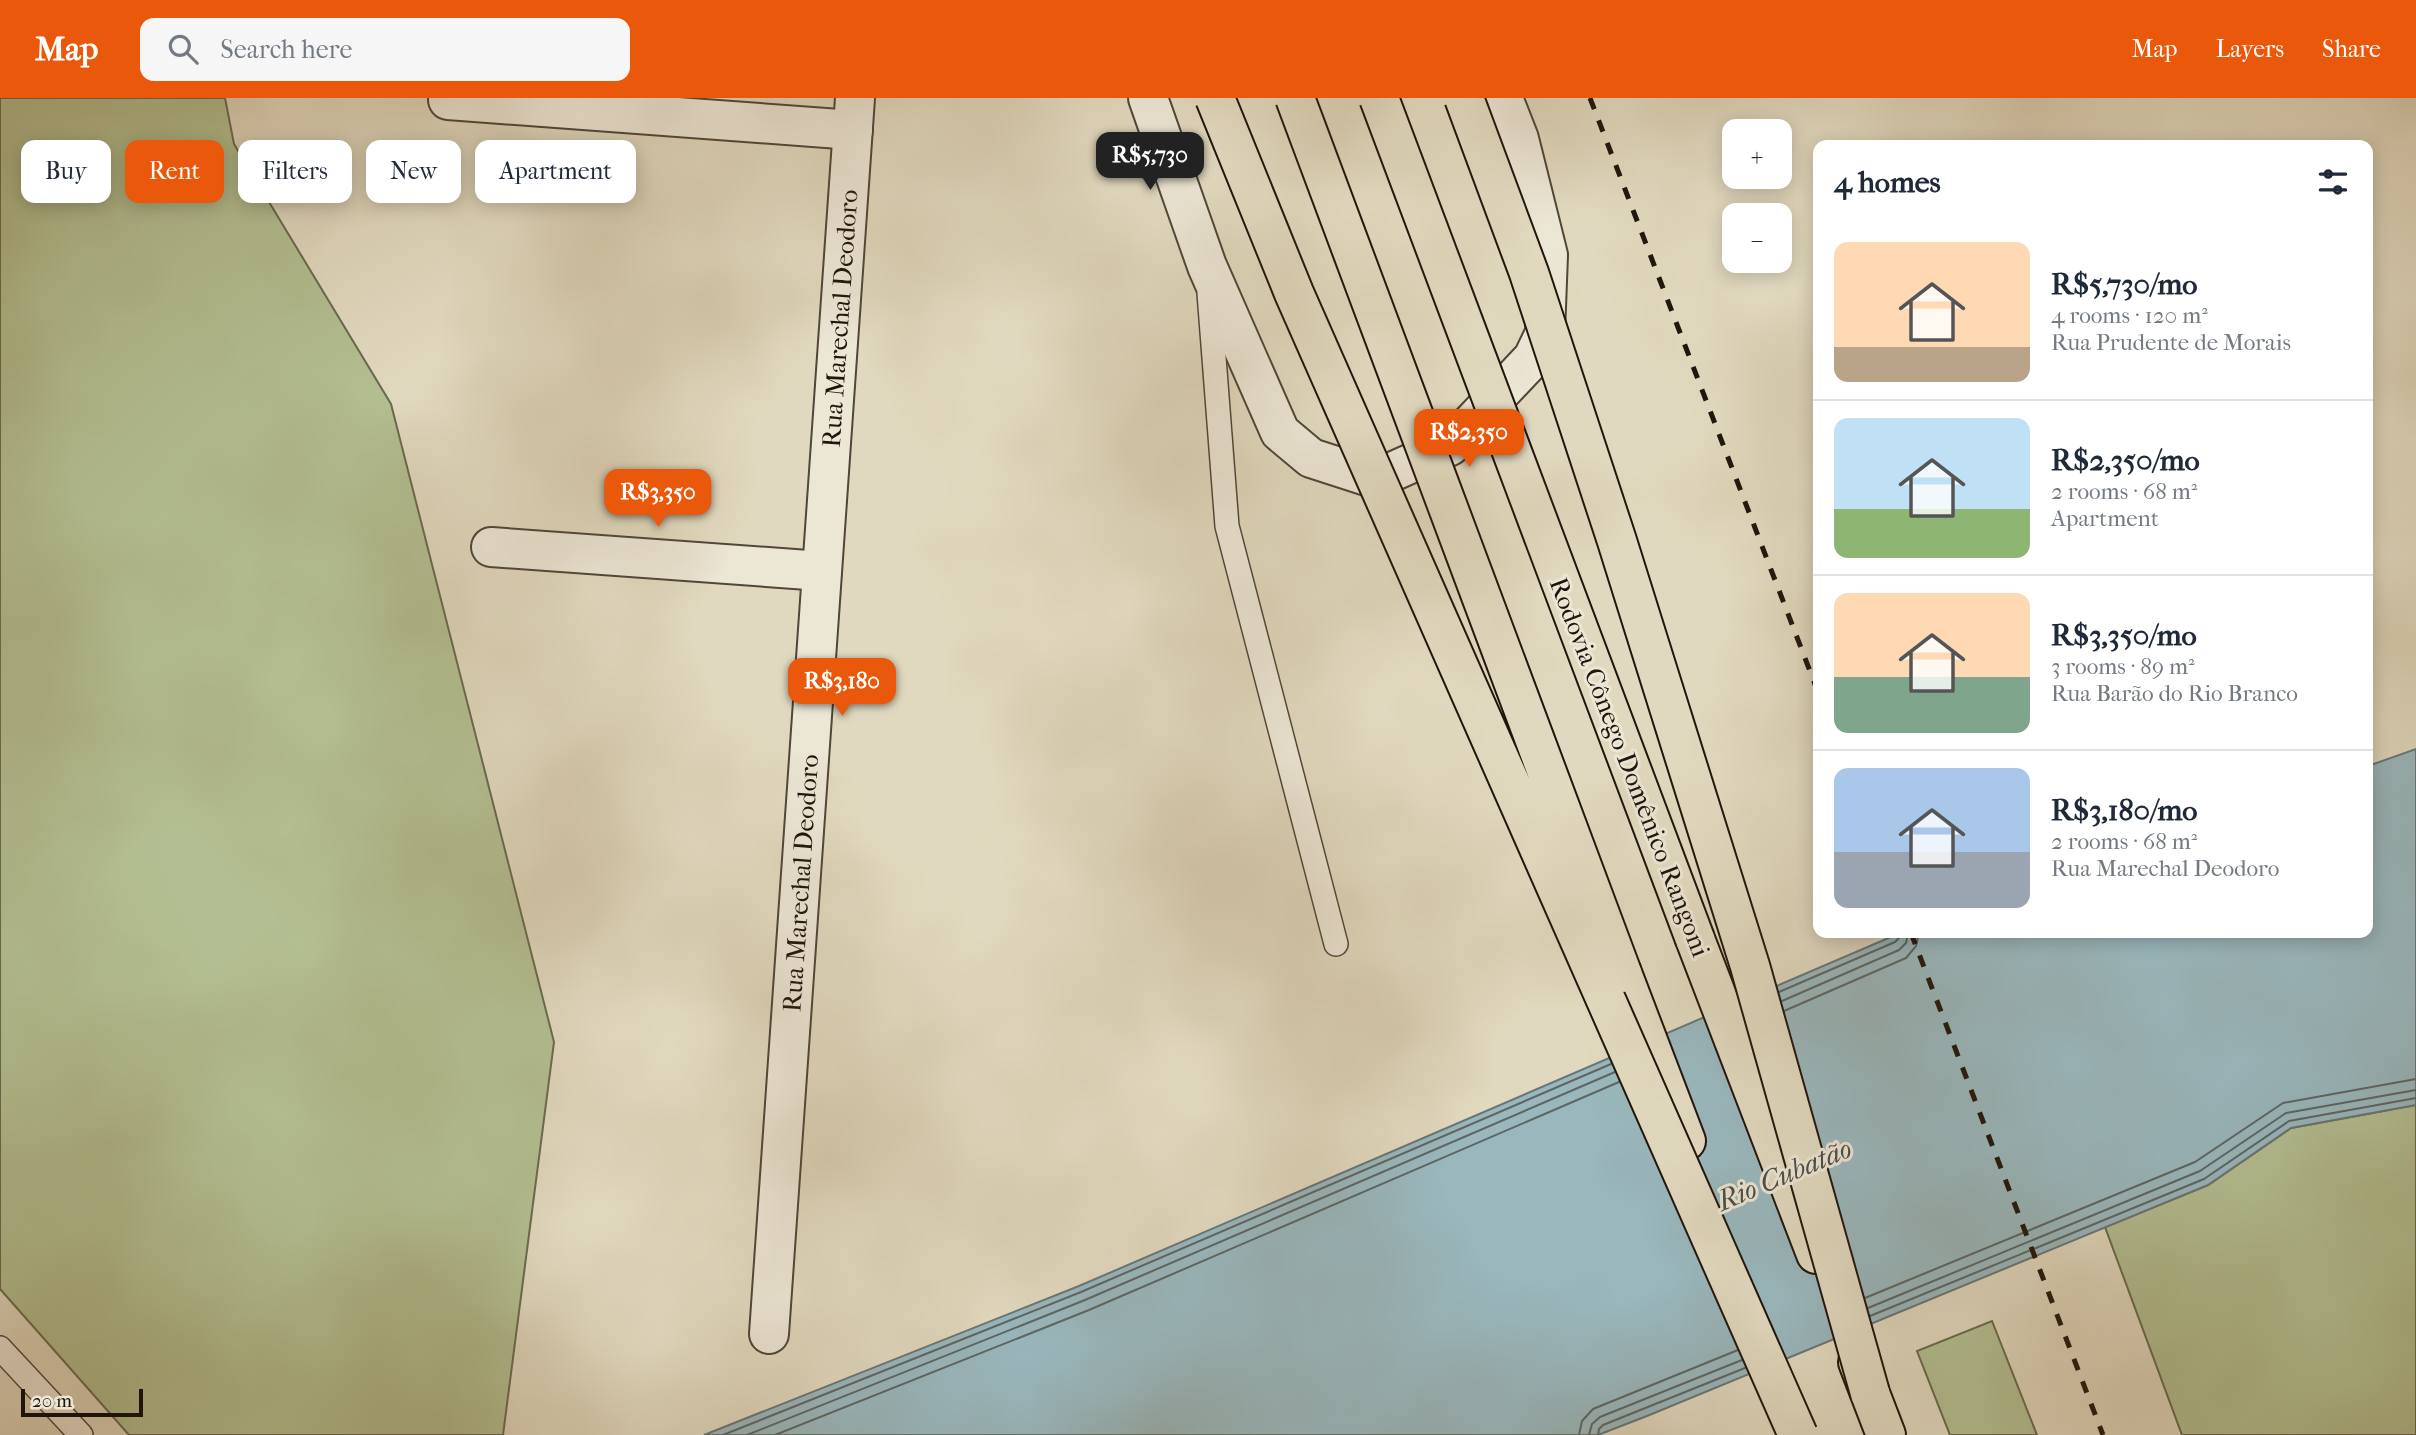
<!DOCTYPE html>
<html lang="en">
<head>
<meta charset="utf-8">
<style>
  :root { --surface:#fff; --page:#f6f6f7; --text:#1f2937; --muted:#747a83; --line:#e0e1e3; --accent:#ea580c }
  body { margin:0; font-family:"IM FELL French Canon",serif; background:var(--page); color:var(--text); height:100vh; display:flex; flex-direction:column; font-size:26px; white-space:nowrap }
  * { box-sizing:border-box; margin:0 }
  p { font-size:23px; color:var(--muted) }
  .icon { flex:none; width:38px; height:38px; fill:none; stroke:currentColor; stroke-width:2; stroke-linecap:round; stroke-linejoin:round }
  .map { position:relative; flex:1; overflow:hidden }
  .side { position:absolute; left:1813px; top:42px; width:560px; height:798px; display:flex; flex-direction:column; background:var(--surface); border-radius:14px; box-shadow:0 4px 18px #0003 }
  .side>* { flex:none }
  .hud { position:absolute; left:21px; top:42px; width:665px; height:63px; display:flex; gap:14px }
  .fabs { position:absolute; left:1722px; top:21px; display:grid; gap:14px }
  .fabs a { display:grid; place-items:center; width:70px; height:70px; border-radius:14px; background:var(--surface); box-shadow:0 4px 18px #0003; font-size:35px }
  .scale { position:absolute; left:21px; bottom:18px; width:122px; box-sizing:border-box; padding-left:7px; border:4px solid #1f150c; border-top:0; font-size:19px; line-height:24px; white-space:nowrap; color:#1f150c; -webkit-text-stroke:5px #ece6d5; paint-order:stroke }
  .price { position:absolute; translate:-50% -60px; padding:0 16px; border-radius:14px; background:var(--accent); color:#fff; font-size:23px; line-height:46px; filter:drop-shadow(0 2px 4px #0008) }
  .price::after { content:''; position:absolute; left:50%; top:42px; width:21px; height:16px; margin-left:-10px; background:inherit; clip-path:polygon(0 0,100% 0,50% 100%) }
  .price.active { background:#222; color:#fff }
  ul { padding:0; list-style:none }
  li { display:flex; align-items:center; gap:21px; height:175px; padding:0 21px }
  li+li { border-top:2px solid var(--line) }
  li span { display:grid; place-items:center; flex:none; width:196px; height:140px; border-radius:14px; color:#555 }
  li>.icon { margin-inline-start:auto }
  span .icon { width:84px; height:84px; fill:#fffc; stroke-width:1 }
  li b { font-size:30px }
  h2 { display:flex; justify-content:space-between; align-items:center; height:84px; padding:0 21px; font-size:30px }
  .pill { padding:0 24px; border-radius:14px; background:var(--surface); box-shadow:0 4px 18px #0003; font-size:24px; line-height:63px }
  .pill.active { background:var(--accent); color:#fff }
  header { display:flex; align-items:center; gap:42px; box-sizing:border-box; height:98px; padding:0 35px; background:var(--accent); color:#fff }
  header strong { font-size:33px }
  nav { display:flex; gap:38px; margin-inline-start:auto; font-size:24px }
  .search { width:490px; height:63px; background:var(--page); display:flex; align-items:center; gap:18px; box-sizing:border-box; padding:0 24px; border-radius:14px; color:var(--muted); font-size:26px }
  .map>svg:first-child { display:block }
  .green { fill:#b3bf92; stroke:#696a4f; stroke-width:2 }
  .water { fill:#99b7bd; stroke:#687676; stroke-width:2 }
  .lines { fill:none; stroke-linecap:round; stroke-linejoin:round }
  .shore { stroke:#5c6664; stroke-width:2 }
  .lane-casing { stroke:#504639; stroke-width:26 }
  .street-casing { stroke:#504639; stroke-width:42 }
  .highway-casing { stroke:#1f150c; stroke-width:42 }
  .lane { stroke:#ece6d5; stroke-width:23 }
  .street { stroke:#ece6d5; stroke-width:38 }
  .highway { stroke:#e1d9bf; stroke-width:38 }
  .rail { stroke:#1f150c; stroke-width:5; stroke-dasharray:12 12; stroke-linecap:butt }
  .highway-bridge-casing { stroke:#1f150c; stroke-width:42; stroke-linecap:butt }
  .highway-bridge { stroke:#e1d9bf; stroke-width:38 }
  .labels { text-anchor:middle; stroke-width:6; stroke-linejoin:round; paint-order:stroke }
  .street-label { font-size:26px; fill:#1f150c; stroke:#ece6d5 }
  .water-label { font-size:28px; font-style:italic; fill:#4a4e4a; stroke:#ece6d5 }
</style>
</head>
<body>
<header>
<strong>Map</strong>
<div class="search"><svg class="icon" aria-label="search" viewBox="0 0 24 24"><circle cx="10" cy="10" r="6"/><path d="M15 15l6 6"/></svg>Search here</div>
<nav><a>Map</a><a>Layers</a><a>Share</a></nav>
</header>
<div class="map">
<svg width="2416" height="1337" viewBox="0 0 2416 1337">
  <rect width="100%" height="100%" fill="#e1d9bf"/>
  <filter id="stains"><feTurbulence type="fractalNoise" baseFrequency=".00286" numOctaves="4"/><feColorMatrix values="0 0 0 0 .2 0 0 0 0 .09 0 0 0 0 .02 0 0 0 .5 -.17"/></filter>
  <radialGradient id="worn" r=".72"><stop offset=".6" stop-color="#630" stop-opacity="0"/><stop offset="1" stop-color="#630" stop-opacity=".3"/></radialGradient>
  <path class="green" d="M 0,0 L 225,0 L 234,46 L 391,306 L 554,944 L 503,1337 L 129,1337 L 0,1191 Z
    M 2416,1007 L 2416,1337 L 2182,1337 L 2105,1129 L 2208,1087 L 2291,1030 Z
    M 1992,1223 L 2037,1337 L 1950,1337 L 1917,1253 Z"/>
  <path class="water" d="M 2416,651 L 2416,1007 L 2291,1030 L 2208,1087 L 1647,1318 L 1598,1337 L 704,1337 L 1079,1188 L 1900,835 L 2368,835 L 2368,668 Z"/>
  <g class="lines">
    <path class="shore" d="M 1779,894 L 1895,844 L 1899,840 L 1900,835
      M 1782,903 L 1899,852 L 1906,845 L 1908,835
      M 1784,913 L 1906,860 L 1916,848 L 1919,835
      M 1865,1200 L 2195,1064 L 2283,1005 L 2416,981
      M 1868,1210 L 2200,1073 L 2286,1015 L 2416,992
      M 1870,1218 L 2204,1081 L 2289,1023 L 2416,1000
      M 723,1337 L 1081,1194 L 1611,966
      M 747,1337 L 1085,1202 L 1615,974
      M 775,1337 L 1089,1212 L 1619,984
      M 1579,1337 L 1582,1323 L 1593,1311 L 1738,1252
      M 1589,1337 L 1592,1326 L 1600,1319 L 1742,1262
      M 1598,1337 L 1599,1331 L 1603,1327 L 1745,1270"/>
    <g class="lane-casing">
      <path id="lane" d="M 1209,195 L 1227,428 L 1336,846
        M 0,1250 L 81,1337"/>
    </g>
    <g class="street-casing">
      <g id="street">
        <path d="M 1148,0 L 1207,168 L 1280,334 L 1311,360 L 1376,381 L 1450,348 L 1533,260 L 1545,235 L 1548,157 L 1519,41 L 1503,0"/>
        <path d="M 448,2 L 853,32"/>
        <path d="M 491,449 L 822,473"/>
        <path id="s1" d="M 769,1236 L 855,0"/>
      </g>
    </g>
    <g class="highway-casing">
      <path id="highway" d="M 1695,841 L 1816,1156
        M 1622,875 L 1686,1043
        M 1858,1264 L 1886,1337"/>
    </g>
    <use href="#lane" class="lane"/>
    <use href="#street" class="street"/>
    <use href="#highway" class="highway"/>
    <path class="rail" d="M 1590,0 L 1818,594
      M 1911,835 L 2103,1337"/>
    <g class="highway-bridge-casing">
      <path id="highway-bridge" d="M 1215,0 L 1294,195 L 1798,1337
        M 1295,0 L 1622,875
        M 1379,0 L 1695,841
        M 1464,0 L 1529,175 L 1617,443 L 1750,868 L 1870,1295"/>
    </g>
    <use href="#highway-bridge" class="highway-bridge"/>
  </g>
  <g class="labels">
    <g class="street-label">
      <text dy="9" stroke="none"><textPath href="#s1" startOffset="1018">Rua Marechal Deodoro</textPath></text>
      <text transform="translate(1630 669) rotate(69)" y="9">Rodovia Cônego Domênico Rangoni</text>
      <text dy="9" stroke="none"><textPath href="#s1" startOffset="452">Rua Marechal Deodoro</textPath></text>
    </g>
    <g class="water-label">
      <text transform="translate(1784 1076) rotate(-23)" y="10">Rio Cubatão</text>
    </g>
  </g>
  <rect width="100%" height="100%" filter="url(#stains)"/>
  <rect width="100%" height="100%" fill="url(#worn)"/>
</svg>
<div class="fabs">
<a>+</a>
<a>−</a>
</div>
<div class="scale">20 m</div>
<b class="price active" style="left:1150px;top:94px">R$5,730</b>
<b class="price" style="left:1469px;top:371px">R$2,350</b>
<b class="price" style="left:658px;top:431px">R$3,350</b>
<b class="price" style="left:842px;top:620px">R$3,180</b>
<div class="hud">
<a class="pill">Buy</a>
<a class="pill active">Rent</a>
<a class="pill">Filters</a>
<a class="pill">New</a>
<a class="pill">Apartment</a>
</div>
<section class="side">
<h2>4 homes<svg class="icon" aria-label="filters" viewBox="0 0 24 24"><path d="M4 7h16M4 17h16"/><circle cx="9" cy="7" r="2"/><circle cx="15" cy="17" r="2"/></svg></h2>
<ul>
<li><span style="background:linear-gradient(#ffd9b3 75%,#b9a48a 0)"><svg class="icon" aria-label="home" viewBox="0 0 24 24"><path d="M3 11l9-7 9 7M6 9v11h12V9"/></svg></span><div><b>R$5,730/mo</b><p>4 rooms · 120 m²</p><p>Rua Prudente de Morais</p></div></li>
<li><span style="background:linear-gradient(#bfe0f5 65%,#8fb573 0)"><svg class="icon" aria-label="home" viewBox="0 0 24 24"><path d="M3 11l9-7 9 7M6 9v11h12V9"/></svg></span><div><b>R$2,350/mo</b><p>2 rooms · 68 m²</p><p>Apartment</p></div></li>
<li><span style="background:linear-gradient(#ffd9b3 60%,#7fa58c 0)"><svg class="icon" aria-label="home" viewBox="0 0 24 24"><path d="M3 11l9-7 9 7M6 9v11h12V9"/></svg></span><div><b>R$3,350/mo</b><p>3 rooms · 89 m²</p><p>Rua Barão do Rio Branco</p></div></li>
<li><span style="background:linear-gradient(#a9c7e8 60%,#9aa5b1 0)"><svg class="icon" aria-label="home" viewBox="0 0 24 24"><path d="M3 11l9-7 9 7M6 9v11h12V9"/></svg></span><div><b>R$3,180/mo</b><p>2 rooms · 68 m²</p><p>Rua Marechal Deodoro</p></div></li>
</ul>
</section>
</div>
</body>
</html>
